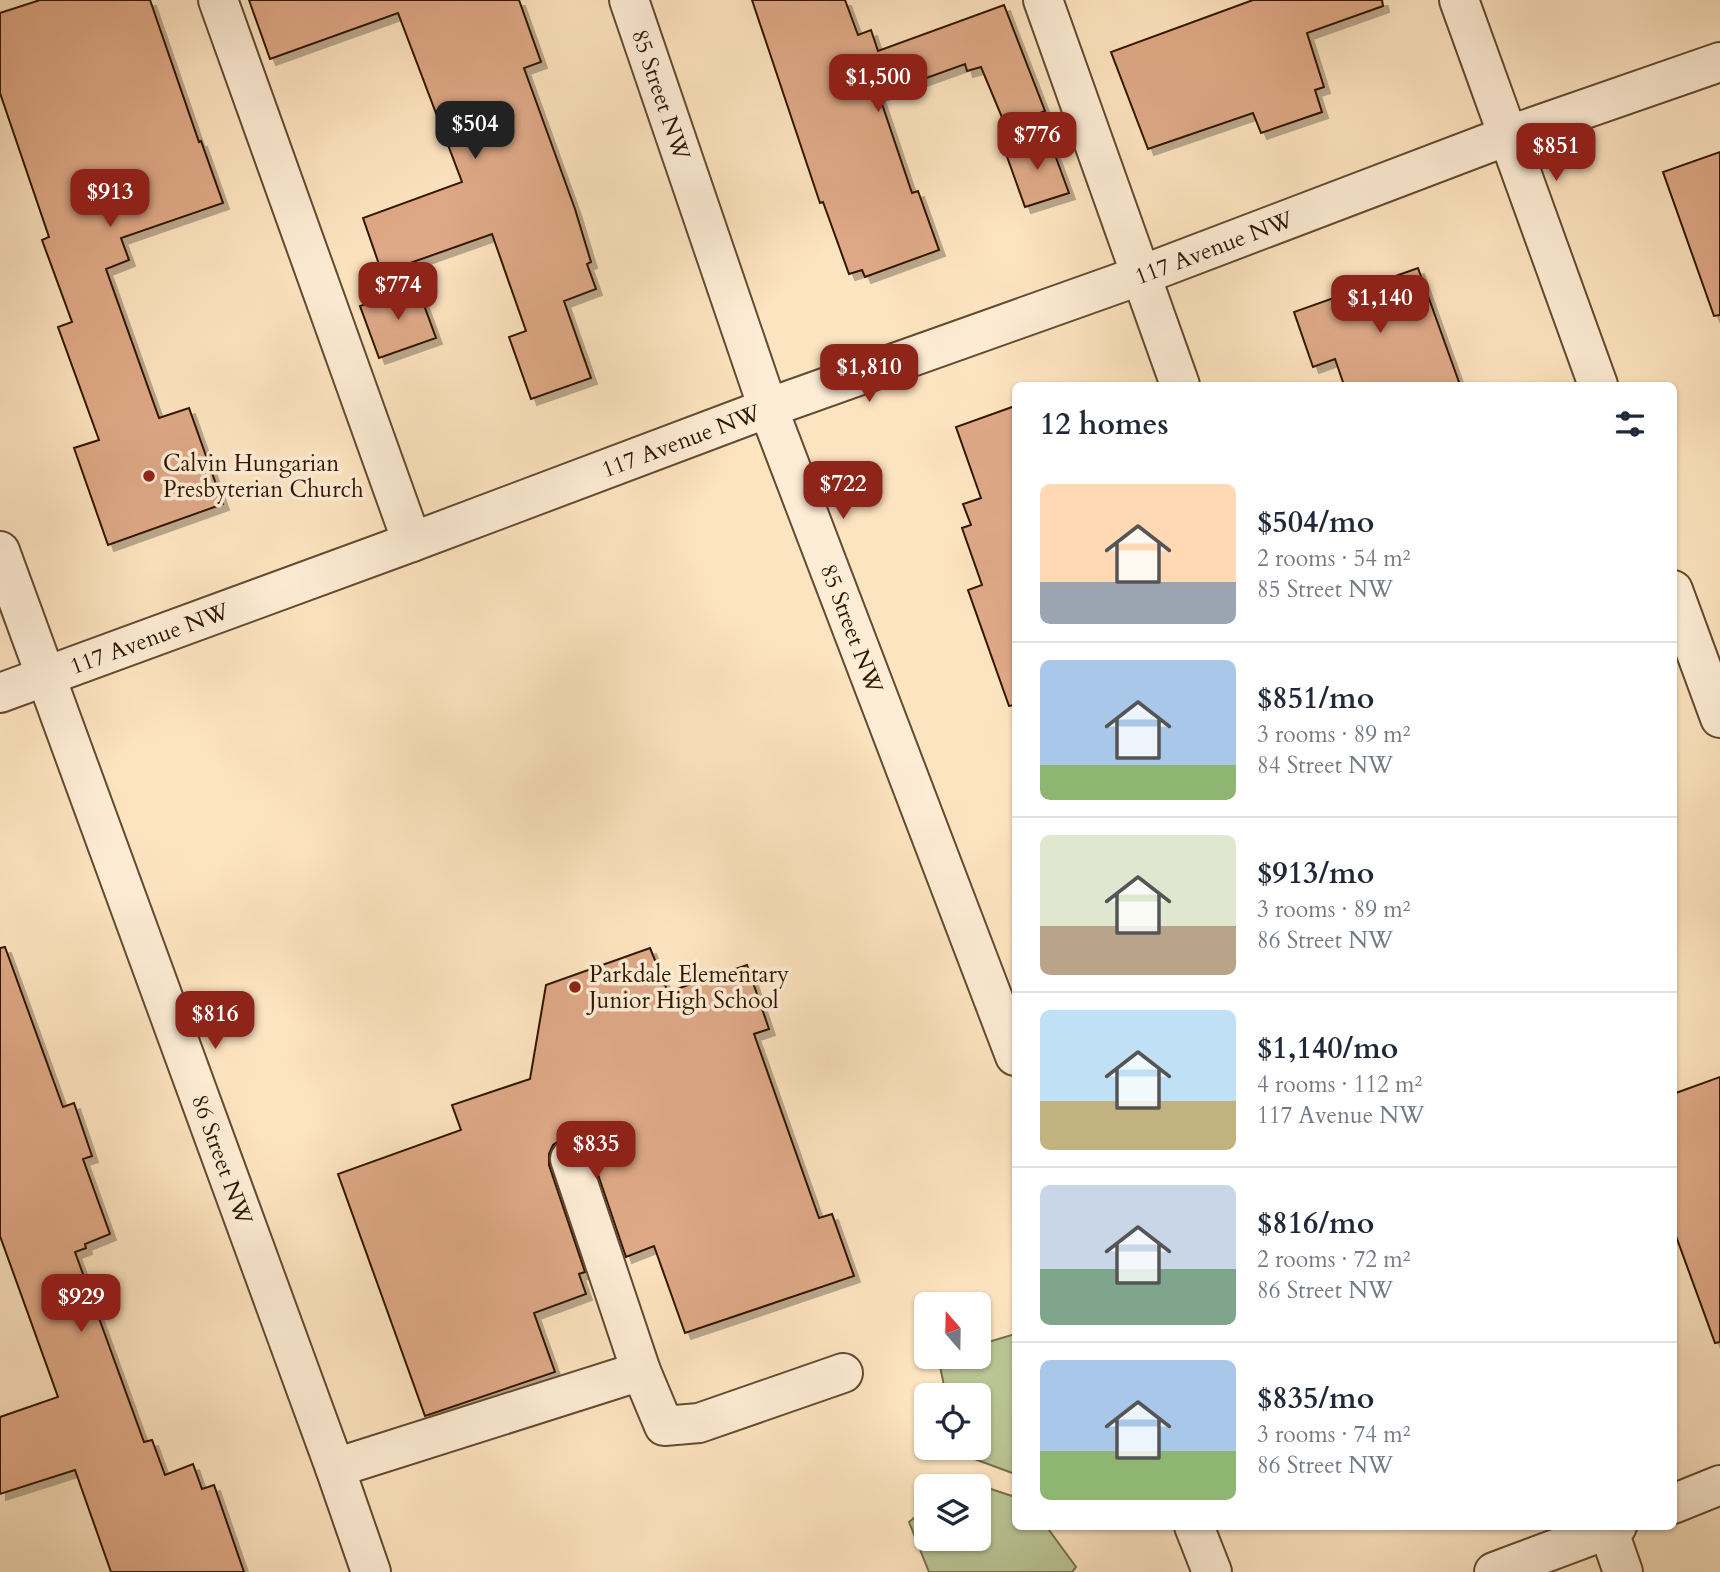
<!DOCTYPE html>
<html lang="en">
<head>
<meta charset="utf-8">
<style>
  :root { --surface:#fff; --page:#f2f2f3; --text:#1f2937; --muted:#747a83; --line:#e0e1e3; --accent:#8f2418 }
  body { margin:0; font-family:Cardo,serif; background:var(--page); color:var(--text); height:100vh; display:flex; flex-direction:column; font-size:26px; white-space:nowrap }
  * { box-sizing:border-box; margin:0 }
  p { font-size:23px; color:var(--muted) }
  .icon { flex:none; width:38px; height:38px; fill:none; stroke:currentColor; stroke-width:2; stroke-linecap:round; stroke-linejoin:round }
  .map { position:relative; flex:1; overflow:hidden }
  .side { position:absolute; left:1012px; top:382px; width:665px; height:1148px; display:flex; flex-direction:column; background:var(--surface); border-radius:10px; box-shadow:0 2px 5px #0004 }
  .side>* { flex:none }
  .needle { width:46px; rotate:340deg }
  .buttons { position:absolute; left:914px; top:1292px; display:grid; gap:14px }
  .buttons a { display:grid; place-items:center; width:77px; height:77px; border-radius:10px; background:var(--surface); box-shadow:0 2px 5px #0004; font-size:35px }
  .price { position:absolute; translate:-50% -60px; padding:0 16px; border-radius:14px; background:var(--accent); color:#fff; font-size:23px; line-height:46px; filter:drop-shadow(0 2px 4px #0008) }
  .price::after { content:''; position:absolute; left:50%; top:42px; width:21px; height:16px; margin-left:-10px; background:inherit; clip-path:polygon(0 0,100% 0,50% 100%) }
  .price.on { background:#222; color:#fff }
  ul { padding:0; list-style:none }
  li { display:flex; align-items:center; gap:21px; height:175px; padding:0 28px }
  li+li { border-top:2px solid var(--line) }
  li span { display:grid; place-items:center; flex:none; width:196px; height:140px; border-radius:10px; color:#555 }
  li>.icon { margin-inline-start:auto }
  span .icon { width:84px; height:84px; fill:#fffc; stroke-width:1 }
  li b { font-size:30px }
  h2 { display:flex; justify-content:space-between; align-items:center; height:84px; padding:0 28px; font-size:30px }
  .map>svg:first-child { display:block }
  .green { fill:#bac596; stroke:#756e4b; stroke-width:2 }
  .building { fill:#dfa987; stroke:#301600; stroke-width:2; filter:url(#shadow) }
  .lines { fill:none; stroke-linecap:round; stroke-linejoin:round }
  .minor-casing { stroke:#634a30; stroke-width:42 }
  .minor { stroke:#feedd6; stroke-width:38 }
  .poi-dot { fill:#8f2418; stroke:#feedd6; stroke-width:2.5 }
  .labels { text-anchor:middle; stroke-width:7; stroke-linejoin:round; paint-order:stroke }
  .street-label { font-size:23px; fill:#301600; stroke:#feedd6 }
  .poi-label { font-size:23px; fill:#301600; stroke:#feedd6; text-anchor:start }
</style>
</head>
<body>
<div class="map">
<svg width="1720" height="1572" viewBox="0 0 1720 1572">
  <defs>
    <filter id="shadow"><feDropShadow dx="6" dy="6" stdDeviation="0" flood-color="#0004"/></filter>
  </defs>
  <rect width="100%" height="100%" fill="#fde4c0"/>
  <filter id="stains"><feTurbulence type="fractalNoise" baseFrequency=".00286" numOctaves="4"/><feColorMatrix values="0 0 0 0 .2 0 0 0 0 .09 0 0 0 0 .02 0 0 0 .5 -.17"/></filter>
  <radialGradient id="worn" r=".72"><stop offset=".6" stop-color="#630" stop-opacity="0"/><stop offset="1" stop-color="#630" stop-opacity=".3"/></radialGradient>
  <path class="green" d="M 1015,1334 L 1015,1474 L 958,1453 L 956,1447 L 978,1447 L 978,1395 L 946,1395 L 938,1357 L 978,1356 L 978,1345 Z
    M 961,1479 L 1015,1497 L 1015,1526 L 1046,1526 L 1076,1567 L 1072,1572 L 929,1572 L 909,1522 L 926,1508 L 926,1538 L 978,1538 L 978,1486 L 953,1486 Z"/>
  <path class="building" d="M 40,0 L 150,0 L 199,142 L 201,141 L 223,203 L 121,238 L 129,260 L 106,269 L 159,418 L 189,408 L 223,504 L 108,545 L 74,448 L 99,440 L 58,327 L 72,322 L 42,240 L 49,237 L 0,93 L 0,13 Z
    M 249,0 L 519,0 L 541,62 L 524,68 L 575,209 L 591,262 L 587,264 L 596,289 L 564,301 L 591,378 L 531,399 L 509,337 L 526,331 L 492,234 L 382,273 L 363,218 L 462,182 L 398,13 L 270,59 Z
    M 752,0 L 845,0 L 858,35 L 871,30 L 878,51 L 1004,5 L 1045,111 L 1006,127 L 981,67 L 967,71 L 965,64 L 879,95 L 912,193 L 918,191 L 939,250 L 865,277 L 862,270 L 849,274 L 823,202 L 820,203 Z
    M 1253,0 L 1382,0 L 1383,6 L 1307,33 L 1324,87 L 1315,90 L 1322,112 L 1261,133 L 1253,113 L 1148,149 L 1111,52 Z
    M 1048,136 L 1069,193 L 1025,207 L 1005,151 Z
    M 1720,152 L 1720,315 L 1714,316 L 1663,172 Z
    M 1418,268 L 1460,385 L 1344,385 L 1335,359 L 1313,367 L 1294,312 Z
    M 417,286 L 436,338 L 379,358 L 360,306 Z
    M 1015,406 L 1015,705 L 1009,706 L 968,590 L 982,585 L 962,528 L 971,525 L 963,504 L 981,498 L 956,427 Z
    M 5,947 L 63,1107 L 74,1103 L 92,1156 L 83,1159 L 110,1234 L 85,1244 L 86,1248 L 75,1252 L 144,1442 L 152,1440 L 165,1475 L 193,1464 L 202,1489 L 214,1485 L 244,1572 L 111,1572 L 75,1470 L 0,1494 L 0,1417 L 58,1397 L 0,1236 L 0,948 Z
    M 650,948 L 668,992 L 747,965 L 769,1029 L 754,1034 L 819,1218 L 832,1214 L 854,1276 L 685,1333 L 654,1246 L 626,1257 L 590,1151 L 584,1142 L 575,1138 L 562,1139 L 553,1145 L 549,1154 L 549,1165 L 585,1272 L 579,1274 L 586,1294 L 534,1313 L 555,1372 L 425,1416 L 338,1174 L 461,1130 L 452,1105 L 530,1079 L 546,985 Z
    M 1720,1077 L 1720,1342 L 1715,1343 L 1673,1228 L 1673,1094 Z"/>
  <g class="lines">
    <g class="minor-casing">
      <g id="minor">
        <path d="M 218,0 L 412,542"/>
        <path id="s1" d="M 629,0 L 768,408 L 1015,1056"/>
        <path d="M 1043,0 L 1180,385"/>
        <path d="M 1459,0 L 1598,385"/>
        <path id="s2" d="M 0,551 L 335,1468 L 371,1572"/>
        <path d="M 1673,590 L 1720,718"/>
        <path id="s3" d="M 0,693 L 412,542 L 768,408 L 1139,276 L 1507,136 L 1720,62"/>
        <path d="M 570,1159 L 641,1371"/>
        <path d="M 335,1468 L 641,1371 L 664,1426 L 699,1423 L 843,1373"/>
        <path d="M 1673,1504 L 1720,1485"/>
        <path d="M 1194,1526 L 1212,1572"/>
        <path d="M 1607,1526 L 1623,1572"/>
        <path d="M 1494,1572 L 1617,1526"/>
      </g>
    </g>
    <use href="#minor" class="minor"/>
  </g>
  <g class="poi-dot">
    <circle cx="149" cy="476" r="7"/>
    <circle cx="575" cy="987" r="7"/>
  </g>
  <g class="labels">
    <g class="street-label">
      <text dy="8" stroke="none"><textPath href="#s1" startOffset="100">85 Street NW</textPath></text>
      <text dy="8" stroke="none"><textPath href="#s3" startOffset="1293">117 Avenue NW</textPath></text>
      <text dy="8" stroke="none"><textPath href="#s3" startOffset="726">117 Avenue NW</textPath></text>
      <text dy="8" stroke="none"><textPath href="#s1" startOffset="667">85 Street NW</textPath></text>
      <text dy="8" stroke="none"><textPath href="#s3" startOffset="159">117 Avenue NW</textPath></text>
      <text dy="8" stroke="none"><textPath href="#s2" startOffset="648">86 Street NW</textPath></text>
    </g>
    <g class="poi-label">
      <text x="163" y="471">Calvin Hungarian<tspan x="163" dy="26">Presbyterian Church</tspan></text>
      <text x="589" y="982">Parkdale Elementary<tspan x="589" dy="26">Junior High School</tspan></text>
    </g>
  </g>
  <rect width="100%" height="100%" filter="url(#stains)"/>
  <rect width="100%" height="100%" fill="url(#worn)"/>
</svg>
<div class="buttons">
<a><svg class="needle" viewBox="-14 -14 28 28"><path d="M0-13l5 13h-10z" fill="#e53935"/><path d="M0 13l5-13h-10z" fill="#747a83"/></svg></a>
<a><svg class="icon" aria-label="locate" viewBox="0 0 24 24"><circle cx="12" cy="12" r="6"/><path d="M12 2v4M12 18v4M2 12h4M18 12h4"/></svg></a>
<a><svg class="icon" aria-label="layers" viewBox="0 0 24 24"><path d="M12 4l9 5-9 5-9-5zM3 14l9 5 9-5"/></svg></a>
</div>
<b class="price" style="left:878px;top:114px">$1,500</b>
<b class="price on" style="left:475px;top:161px">$504</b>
<b class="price" style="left:1037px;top:172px">$776</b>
<b class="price" style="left:1556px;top:183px">$851</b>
<b class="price" style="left:110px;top:229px">$913</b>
<b class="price" style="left:398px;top:322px">$774</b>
<b class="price" style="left:1380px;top:335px">$1,140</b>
<b class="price" style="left:869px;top:404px">$1,810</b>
<b class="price" style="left:843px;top:521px">$722</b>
<b class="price" style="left:215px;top:1051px">$816</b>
<b class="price" style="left:596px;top:1181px">$835</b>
<b class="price" style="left:81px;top:1334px">$929</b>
<section class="side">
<h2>12 homes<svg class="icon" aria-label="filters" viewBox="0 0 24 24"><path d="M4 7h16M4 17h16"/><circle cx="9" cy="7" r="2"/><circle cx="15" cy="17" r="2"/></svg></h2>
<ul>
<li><span style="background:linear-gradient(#ffd9b3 70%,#9aa5b1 0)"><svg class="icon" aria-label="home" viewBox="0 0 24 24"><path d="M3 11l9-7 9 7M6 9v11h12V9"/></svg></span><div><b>$504/mo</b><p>2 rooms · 54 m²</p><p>85 Street NW</p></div></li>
<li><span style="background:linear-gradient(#a9c7e8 75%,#8fb573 0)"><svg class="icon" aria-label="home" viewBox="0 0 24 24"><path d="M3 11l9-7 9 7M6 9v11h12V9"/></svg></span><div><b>$851/mo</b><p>3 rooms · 89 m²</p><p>84 Street NW</p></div></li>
<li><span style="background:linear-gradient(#dfe7d0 65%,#b9a48a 0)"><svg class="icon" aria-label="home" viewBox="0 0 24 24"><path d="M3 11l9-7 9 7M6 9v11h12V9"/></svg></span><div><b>$913/mo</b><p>3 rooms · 89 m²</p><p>86 Street NW</p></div></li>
<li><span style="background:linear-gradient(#bfe0f5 65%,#c2b280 0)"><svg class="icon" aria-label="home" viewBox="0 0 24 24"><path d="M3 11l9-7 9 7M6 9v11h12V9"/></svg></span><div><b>$1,140/mo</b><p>4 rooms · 112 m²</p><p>117 Avenue NW</p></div></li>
<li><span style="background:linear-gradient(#c9d6e8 60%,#7fa58c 0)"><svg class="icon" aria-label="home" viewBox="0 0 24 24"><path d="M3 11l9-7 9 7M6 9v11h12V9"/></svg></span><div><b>$816/mo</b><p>2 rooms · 72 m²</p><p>86 Street NW</p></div></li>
<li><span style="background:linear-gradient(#a9c7e8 65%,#8fb573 0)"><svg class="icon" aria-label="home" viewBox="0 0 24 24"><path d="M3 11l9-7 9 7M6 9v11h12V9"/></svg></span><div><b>$835/mo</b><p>3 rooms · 74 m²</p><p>86 Street NW</p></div></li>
</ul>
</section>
</div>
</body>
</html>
